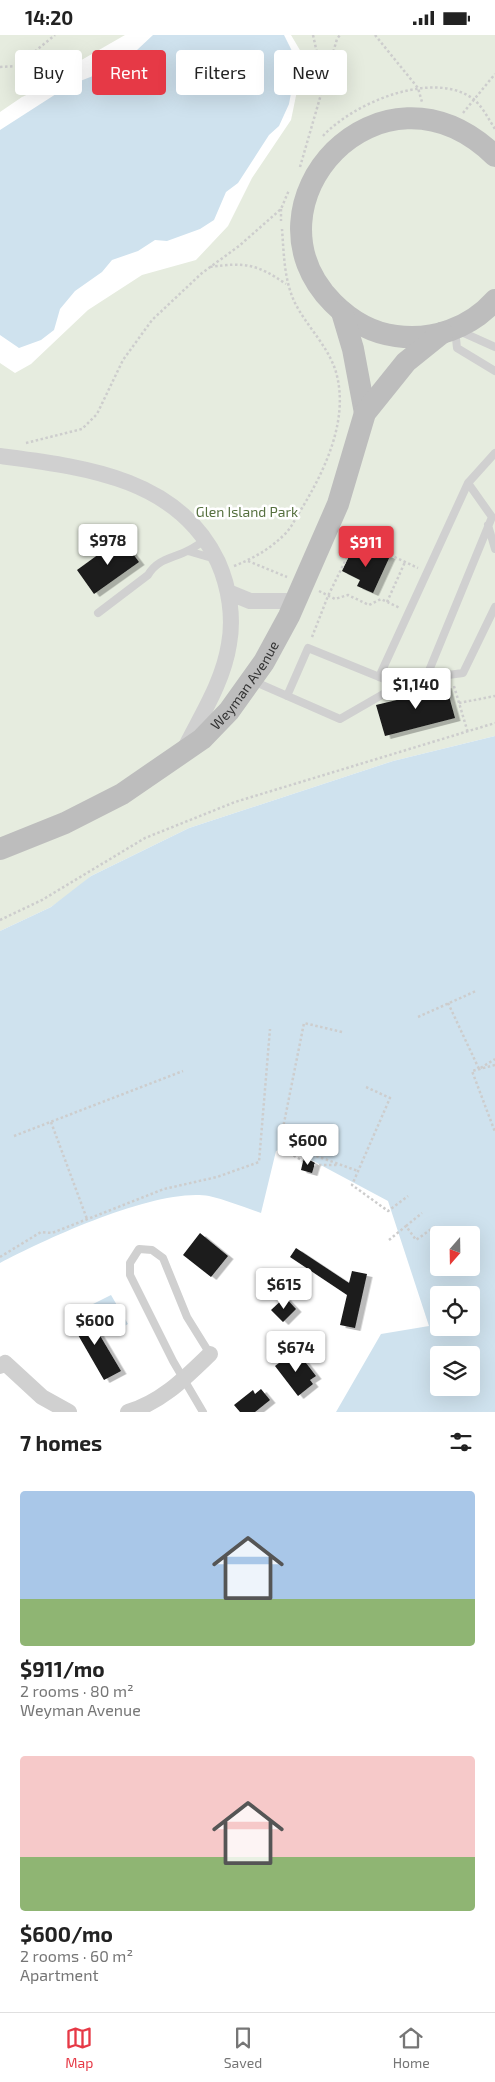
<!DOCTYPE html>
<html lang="en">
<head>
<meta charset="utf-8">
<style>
  :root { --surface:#fff; --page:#f2f2f2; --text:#222; --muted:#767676; --line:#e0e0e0; --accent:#e63946 }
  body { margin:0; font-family:"Exo 2",sans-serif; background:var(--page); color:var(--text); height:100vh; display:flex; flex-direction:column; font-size:19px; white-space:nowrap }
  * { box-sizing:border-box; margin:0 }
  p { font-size:16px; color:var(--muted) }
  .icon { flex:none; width:28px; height:28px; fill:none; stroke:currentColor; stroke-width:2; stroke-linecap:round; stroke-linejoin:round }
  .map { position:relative; height:1377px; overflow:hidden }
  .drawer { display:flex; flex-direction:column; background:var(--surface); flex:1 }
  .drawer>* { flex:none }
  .hud { position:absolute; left:15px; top:15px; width:465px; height:45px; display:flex; gap:10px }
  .needle { width:32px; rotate:200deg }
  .fabs { position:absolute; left:430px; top:1191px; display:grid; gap:10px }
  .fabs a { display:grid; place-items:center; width:50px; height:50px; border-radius:5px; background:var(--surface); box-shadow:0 5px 20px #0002; font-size:25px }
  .price { position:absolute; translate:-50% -42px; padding:0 11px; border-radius:5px; background:#fff; color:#222; font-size:16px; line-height:32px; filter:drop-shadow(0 1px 2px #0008) }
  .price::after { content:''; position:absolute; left:50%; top:30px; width:15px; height:11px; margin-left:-8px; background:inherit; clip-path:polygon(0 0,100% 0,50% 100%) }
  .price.selected { background:var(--accent); color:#fff }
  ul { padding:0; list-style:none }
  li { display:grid; align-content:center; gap:10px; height:265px; padding:0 20px }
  li span { display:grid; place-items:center; height:155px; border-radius:5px; color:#555 }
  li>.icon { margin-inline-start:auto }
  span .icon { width:90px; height:90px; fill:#fffc; stroke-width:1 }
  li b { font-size:21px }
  h2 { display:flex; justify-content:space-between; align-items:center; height:60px; padding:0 20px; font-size:21px }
  .pill { padding:0 18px; border-radius:5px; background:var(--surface); box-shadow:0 5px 20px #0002; font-size:18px; line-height:45px }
  .pill.selected { background:var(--accent); color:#fff }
  .status { display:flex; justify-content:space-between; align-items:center; height:35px; padding:0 25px; background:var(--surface); direction:ltr }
  .status svg { height:14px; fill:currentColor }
  .tabs { display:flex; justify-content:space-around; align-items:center; height:70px; border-top:1px solid var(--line); background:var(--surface); font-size:14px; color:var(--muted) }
  .tabs a { display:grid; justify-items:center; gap:2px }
  .tabs .selected { color:var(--accent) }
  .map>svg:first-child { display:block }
  .green { fill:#e6ecdf }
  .water { fill:#cfe2ee; fill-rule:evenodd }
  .building { fill:#1a1a1a; filter:url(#shadow) }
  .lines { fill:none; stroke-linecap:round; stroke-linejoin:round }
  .path { stroke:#cdcdcd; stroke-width:2.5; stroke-dasharray:2.5 2.5; stroke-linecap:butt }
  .lane { stroke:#d0d0d0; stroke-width:8 }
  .street { stroke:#d0d0d0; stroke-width:16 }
  .secondary { stroke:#bdbdbd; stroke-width:22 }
  .labels { text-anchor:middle; stroke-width:5; stroke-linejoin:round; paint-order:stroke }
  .park-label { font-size:14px; fill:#56703f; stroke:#fff }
  .street-label { font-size:14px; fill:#333; stroke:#fff }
</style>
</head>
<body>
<div class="status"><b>14:20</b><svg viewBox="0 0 49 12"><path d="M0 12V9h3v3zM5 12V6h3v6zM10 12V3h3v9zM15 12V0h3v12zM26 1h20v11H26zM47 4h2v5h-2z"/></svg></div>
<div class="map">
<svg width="495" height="1377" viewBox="0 0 495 1377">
  <defs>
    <filter id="shadow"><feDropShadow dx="5.5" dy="3" stdDeviation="0" flood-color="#0004"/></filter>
  </defs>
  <rect width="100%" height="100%" fill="#fff"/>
  <path class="green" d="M 0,0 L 125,0 L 78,27 L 46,51 L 22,62 L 0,77 Z
    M 291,0 L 495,0 L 495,701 L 393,726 L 189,793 L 91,841 L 74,856 L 51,872 L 0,896 L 0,328 L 15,338 L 31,329 L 88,275 L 142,240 L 196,225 L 228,191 L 252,143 L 291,85 L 304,22 Z"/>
  <path class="water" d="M 153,0 L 284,0 L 297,26 L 289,69 L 279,91 L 269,100 L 238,148 L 226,157 L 214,185 L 200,194 L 167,206 L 155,205 L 138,216 L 112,225 L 102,237 L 75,256 L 60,274 L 54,295 L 41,305 L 19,313 L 0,300 L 0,95 L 70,50 L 121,30 Z
    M 495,701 L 495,1377 L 336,1377 L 381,1299 L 429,1291 L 388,1166 L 287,1112 L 276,1116 L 261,1178 C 244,1172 226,1165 209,1161 C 158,1152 47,1203 0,1228 L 0,896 L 51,872 L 91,841 L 189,793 L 393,726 ZM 439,1200 L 471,1200 L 471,1232 L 439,1232 ZM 439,1260 L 471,1260 L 471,1292 L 439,1292 ZM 439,1320 L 471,1320 L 471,1352 L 439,1352 Z
    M 111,1260 L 128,1289 L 110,1299 L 93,1269 Z"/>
  <path class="building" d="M 121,503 L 139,527 L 94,559 L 77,535 Z
    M 354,511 L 373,520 L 375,515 L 390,521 L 373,558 L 357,551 L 360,545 L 342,536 Z
    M 446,650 L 455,683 L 385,701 L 376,670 L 401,664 L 397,659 L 424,651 L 425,656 Z
    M 304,1122 L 315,1128 L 312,1138 L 301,1135 Z
    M 200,1198 L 228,1221 L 211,1242 L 183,1220 Z
    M 296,1213 L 349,1248 L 352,1236 L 367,1239 L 355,1293 L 340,1290 L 347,1260 L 290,1222 Z
    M 285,1262 L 296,1274 L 283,1287 L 271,1275 Z
    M 86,1277 L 121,1336 L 104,1345 L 70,1286 Z
    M 296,1315 L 316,1341 L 310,1345 L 313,1349 L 298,1361 L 275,1331 Z
    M 261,1354 L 270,1365 L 255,1377 L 240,1377 L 234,1370 L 253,1355 L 255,1359 Z"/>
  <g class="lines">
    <path class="path" d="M 313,0 L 323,45
      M 375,0 L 418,53 L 422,67
      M 0,32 L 17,31 L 55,0
      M 463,78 L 495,39
      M 323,101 C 353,68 432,35 472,63 C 482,70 489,85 495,94
      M 300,132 L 337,4 L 340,0
      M 281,174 L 281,186
      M 210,232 C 245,227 257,229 286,249
      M 26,408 L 82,394 L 97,379 L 123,325 L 152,285 L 202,238 L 239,211 L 281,174 L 289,155
      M 248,526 L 287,542
      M 234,531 C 254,523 270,514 285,499 C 292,492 296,482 302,473 C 325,435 348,386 337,341 C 331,314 307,292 295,268 C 284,245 284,220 282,194
      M 319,556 L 335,564 L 348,560 L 369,570 L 381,564 L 400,573
      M 387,567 L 405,527
      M 312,602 L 328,561 L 356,504 L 418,533
      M 454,651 L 468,698
      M 459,668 L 495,661
      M 0,885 L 42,865 L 145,803 L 235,767 L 495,688
      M 448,968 L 479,1034 L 495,1024
      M 418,982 L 476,956
      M 342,997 L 304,988 L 280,1108 L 358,1136
      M 495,1030 L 472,1036 L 495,1097
      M 366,1052 L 390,1063 L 352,1150 L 388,1176 L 408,1161
      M 51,1087 L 87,1184
      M 14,1101 L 183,1036
      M 280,1109 L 279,1112 L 303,1126
      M 314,1130 L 339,1130
      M 406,1191 L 422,1178
      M 389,1205 L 406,1191 L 416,1205 L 437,1190
      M 0,1222 L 41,1197 L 52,1198 L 164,1154 L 217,1142 L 259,1127 L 270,994"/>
    <path class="lane" d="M 495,312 L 455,294 L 457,313 L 495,336
      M 488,490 L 495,514
      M 188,516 L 212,523
      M 98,578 L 148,540 C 158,523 173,524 189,515 C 195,512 200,508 206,505
      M 379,642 L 468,448
      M 426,643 L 463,638 L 495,572
      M 253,646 L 340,684 L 399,650 L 426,643 L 492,482 L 468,448 L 495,418
      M 287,661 L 308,613 L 399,650
      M 203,1377 L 173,1326 L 130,1240 L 130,1228 L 139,1214 L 152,1215 L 163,1223 L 187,1282 L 210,1319"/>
    <path class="street" d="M 0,421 C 83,432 178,442 218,527 C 229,552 234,582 229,609 C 223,648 200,682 183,717
      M 228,557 L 250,566 L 296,566
      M 0,1331 L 5,1328 L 42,1362 L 69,1377
      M 128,1377 C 162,1367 185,1343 210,1319"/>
    <g class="secondary">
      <path d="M 495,121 C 380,10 236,170 333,268 C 350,285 372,298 396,301 C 433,306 470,293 495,265"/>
      <path d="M 342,277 L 353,314 L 365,378"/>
      <path id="s1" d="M 0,814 L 65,788 L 122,759 L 202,704 L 229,676 L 264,627 L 289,581 L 338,469 L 365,378 L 406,327 L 442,298"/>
    </g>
  </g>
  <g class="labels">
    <g class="park-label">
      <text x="247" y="482">Glen Island Park</text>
    </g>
    <g class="street-label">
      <text dy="5" stroke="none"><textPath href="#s1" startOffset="300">Weyman Avenue</textPath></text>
    </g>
  </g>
</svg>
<div class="fabs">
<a><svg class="needle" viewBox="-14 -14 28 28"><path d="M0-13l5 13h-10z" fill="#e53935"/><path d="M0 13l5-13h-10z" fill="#767676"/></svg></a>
<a><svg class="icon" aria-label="locate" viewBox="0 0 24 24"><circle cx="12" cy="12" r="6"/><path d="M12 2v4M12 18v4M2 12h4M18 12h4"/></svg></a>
<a><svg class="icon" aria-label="layers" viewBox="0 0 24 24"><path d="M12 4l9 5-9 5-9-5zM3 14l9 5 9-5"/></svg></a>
</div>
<b class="price" style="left:108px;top:531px">$978</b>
<b class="price selected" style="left:366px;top:533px">$911</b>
<b class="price" style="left:416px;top:675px">$1,140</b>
<b class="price" style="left:308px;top:1131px">$600</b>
<b class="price" style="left:284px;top:1275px">$615</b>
<b class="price" style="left:95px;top:1311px">$600</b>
<b class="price" style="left:296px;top:1338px">$674</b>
<div class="hud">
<a class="pill">Buy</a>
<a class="pill selected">Rent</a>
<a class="pill">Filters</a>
<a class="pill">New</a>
</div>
</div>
<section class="drawer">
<h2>7 homes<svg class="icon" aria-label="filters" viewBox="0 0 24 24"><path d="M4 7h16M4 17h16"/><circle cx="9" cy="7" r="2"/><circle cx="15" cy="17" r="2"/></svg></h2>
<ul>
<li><span style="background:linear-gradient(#a9c7e8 70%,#8fb573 0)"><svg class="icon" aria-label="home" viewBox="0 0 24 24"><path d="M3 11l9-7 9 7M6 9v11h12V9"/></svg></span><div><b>$911/mo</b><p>2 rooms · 80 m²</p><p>Weyman Avenue</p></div></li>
<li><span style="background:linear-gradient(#f6c9c9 65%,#8fb573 0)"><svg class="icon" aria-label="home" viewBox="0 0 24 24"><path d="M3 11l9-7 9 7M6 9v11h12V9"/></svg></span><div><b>$600/mo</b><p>2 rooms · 60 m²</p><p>Apartment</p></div></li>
</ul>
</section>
<nav class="tabs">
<a class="selected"><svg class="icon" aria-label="map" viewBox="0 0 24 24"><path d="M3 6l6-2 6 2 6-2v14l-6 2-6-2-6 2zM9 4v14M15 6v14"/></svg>Map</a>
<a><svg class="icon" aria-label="saved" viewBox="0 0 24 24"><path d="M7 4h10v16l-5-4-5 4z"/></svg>Saved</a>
<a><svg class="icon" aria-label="home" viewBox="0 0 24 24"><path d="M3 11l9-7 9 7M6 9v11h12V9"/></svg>Home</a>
</nav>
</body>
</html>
